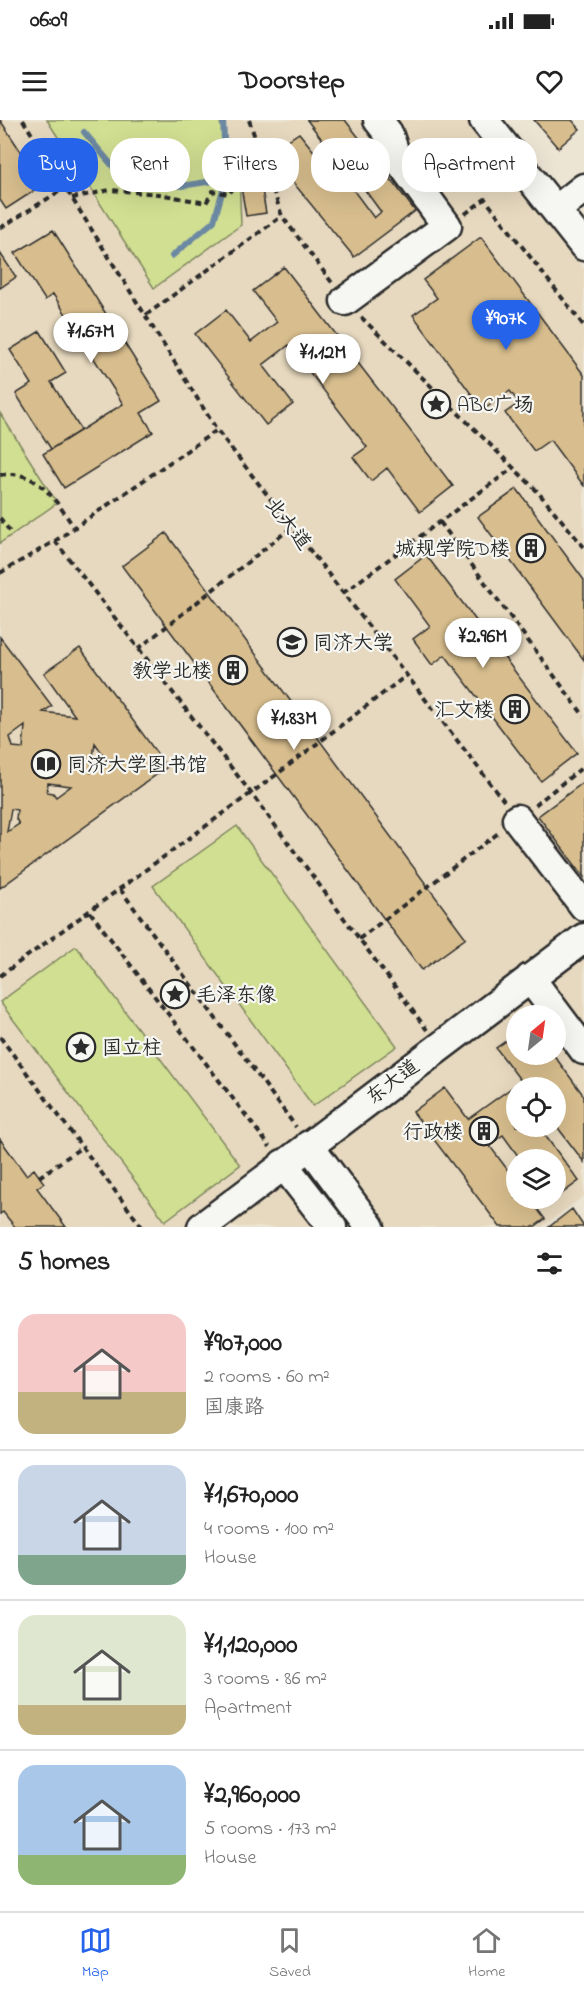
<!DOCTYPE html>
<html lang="en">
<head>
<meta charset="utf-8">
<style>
  :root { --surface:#fff; --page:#f6f6f6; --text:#222; --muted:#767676; --line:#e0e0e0; --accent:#2563eb }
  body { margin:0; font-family:"Indie Flower","LXGW WenKai TC",sans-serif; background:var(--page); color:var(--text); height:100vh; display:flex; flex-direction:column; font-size:22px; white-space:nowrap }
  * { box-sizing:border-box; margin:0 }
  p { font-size:20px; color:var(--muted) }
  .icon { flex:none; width:33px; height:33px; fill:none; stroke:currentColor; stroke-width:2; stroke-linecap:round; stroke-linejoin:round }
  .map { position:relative; height:1107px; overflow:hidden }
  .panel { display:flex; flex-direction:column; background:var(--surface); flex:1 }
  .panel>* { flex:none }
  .top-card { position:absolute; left:18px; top:18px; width:549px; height:54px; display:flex; gap:12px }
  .needle { width:39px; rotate:29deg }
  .buttons { position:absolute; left:506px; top:885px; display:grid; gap:12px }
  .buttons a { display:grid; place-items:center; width:60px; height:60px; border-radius:50%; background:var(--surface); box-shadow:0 6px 24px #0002; font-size:30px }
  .price { position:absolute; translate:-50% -51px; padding:0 14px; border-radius:21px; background:#fff; color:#222; font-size:20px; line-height:39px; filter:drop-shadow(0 2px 3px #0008) }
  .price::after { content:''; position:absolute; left:50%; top:36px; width:18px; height:14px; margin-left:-9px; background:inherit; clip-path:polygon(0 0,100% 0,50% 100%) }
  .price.current { background:var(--accent); color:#fff }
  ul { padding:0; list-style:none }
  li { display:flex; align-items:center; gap:18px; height:150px; padding:0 18px }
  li+li { border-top:2px solid var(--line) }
  li span { display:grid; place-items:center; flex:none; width:168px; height:120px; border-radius:18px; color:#555 }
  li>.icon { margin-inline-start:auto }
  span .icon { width:72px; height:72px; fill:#fffc; stroke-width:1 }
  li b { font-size:26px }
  h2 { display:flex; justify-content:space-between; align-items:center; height:72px; padding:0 18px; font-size:26px }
  .chip { padding:0 21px; border-radius:24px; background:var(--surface); box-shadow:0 6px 24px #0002; font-size:21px; line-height:54px }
  .chip.current { background:var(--accent); color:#fff }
  .status { display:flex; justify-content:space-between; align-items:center; height:42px; padding:0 30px; background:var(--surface); direction:ltr }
  .status svg { height:16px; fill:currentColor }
  header { display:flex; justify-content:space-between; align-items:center; height:78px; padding:0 18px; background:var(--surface); font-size:27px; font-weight:700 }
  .dock { display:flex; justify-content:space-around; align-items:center; height:84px; border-top:2px solid var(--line); background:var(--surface); font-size:16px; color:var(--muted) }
  .dock a { display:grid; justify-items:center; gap:3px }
  .dock .current { color:var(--accent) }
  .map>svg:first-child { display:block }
  .built { fill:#e7d9bf; fill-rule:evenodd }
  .green { fill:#d1df92; stroke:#7e855e; stroke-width:1.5 }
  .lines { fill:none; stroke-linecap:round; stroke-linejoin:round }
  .stream { stroke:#6c89a3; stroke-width:6 }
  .building { fill:#d8be8e; stroke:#2b2b2b; stroke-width:1.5; fill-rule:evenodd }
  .minor-casing { stroke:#2b2b2b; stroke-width:33 }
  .path { stroke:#2b2b2b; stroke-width:4; stroke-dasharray:6 4.5; stroke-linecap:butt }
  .minor { stroke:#f6f6f2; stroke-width:28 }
  .labels { text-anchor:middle; stroke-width:4.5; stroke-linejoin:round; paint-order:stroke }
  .poi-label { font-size:20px; fill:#2b2b2b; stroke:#f6f6f2; text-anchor:start }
  .street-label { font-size:20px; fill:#2b2b2b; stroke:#f6f6f2 }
</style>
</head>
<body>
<div class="status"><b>06:09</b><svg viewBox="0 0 49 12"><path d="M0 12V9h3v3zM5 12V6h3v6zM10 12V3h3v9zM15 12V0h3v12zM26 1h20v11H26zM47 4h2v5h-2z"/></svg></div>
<header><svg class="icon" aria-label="menu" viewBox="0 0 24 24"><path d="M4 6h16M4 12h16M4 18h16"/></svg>Doorstep<svg class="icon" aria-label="heart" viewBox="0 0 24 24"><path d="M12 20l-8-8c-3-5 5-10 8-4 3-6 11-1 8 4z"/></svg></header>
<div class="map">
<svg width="584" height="1107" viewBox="0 0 584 1107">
  <rect width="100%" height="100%" fill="#ede5d4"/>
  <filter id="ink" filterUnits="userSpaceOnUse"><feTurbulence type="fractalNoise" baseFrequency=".0167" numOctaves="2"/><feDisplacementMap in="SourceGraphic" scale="12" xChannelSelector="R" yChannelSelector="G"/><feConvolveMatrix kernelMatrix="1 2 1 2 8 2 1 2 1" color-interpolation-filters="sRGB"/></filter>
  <g filter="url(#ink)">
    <path class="built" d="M 0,0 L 467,0 L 584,149 L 584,1076 L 542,1107 L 0,1107 ZM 516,896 L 555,896 L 555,934 L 516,934 ZM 516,968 L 555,968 L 555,1006 L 516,1006 ZM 516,1040 L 555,1040 L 555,1078 L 516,1078 Z"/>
    <path class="green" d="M 47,0 L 219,0 L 239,54 L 241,105 L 154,168 Z
      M 0,293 L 57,383 L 0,423 Z
      M 237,706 L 397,926 L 313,986 L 153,766 Z
      M 76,826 L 240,1045 L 165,1101 L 0,882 Z"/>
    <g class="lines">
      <path class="stream" d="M 84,12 L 121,56 L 181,66 L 226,59
        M 172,136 L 214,101 L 226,59 L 223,0"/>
    </g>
    <path class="building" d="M 0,0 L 43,65 L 6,89 L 0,80 Z
      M 307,0 L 345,0 L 368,29 L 343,47 Z
      M 534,0 L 572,0 L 580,9 L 558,28 Z
      M 299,13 L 334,56 L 340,52 L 374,98 L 381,92 L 359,62 L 381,46 L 415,91 L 354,137 L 269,33 Z
      M 261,64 L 266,93 L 246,96 L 241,67 Z
      M 53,110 L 161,281 L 141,293 L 153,312 L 64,368 L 43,334 L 123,284 L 53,174 L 45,180 L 15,133 Z
      M 481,117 L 584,255 L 584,366 L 550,320 L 534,331 L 505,293 L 519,283 L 510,271 L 483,290 L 413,195 L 437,178 L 423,160 Z
      M 0,133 L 16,157 L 0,168 Z
      M 284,147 L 453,366 L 420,392 L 387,348 L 371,361 L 353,337 L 367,327 L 289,225 L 263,245 L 293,284 L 266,305 L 195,214 L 226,190 L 251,222 L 277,202 L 253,171 Z
      M 40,211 L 66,253 L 51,262 L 81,310 L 51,329 L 16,274 L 32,264 L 10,230 Z
      M 517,369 L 584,460 L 584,540 L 478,397 Z
      M 166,413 L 466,818 L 422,850 L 122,446 Z
      M 426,435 L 577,633 L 541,661 L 445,535 L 432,545 L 413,519 L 430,506 L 395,459 Z
      M 0,517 L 52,586 L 43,592 L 75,596 L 44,553 L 80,528 L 167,647 L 0,768 ZM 25,606 L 23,628 L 13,627 L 10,617 ZM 95,623 L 107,640 L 91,652 ZM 48,663 L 71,666 L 56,677 L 53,673 L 47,672 ZM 11,689 L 17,690 L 16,699 L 19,704 L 7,712 Z
      M 584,662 L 584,757 L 538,696 Z
      M 516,914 L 516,934 L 553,934 L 584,976 L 584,1042 L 555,1004 L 555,968 L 516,968 L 516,1006 L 538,1006 L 579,1061 L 552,1081 L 550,1078 L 555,1078 L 555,1040 L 521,1040 L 503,1015 L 489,1025 L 516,1061 L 516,1078 L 529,1078 L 545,1099 L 534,1107 L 500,1107 L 413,992 L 445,968 L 468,999 L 521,961 L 496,928 Z
      M 0,1019 L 26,1055 L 34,1049 L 44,1063 L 37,1068 L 66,1107 L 15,1107 L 3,1092 L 0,1094 Z
      M 572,1089 L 584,1107 L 549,1107 Z"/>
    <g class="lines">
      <g class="minor-casing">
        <path id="minor" d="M 484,0 L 584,126
          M 556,90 L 584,68
          M 345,181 L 447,106 L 396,36 L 388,13 L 378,0
          M 517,699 L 584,786
          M 530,858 L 584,930
          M 309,1025 L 370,1107
          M 283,1044 L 332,1107
          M 202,1107 L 584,818"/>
      </g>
      <path class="path" d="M 23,0 L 217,310 L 504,681
        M 249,0 L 282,96 L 333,164
        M 72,78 L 110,70 L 159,74 L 206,83 L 213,71 L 229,74 L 237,63 L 268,55
        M 465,94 L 485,79 L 584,206
        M 0,108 L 65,68
        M 146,195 L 282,96
        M 361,197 L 537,371 L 584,427
        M 0,355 C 37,348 56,381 74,407
        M 0,398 L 12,414
        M 440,402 L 584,596
        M 55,421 L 251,673 L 427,910
        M 0,453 L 55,421 L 217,310
        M 343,473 L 513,348
        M 138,529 L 292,407
        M 535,685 L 584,646
        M 120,769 L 296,1007
        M 90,792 L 270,1027
        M 359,819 L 501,711
        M 0,856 L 276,655 L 407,555
        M 0,917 L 142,1107
        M 39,1057 L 82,1027"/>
      <use href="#minor" class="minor"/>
    </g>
  </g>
  <defs>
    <g id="sight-ring" transform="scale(1.5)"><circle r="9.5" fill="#f6f6f2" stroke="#2b2b2b" stroke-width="1.5"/><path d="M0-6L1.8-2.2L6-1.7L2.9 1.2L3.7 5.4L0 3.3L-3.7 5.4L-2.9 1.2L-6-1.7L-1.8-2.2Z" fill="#2b2b2b"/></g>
    <g id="building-ring" transform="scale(1.5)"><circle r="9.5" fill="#f6f6f2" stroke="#2b2b2b" stroke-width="1.5"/><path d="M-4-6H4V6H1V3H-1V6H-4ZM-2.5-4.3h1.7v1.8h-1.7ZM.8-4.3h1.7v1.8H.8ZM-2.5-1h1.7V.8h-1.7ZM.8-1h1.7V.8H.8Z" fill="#2b2b2b"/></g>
    <g id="university-ring" transform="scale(1.5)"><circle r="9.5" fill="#f6f6f2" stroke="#2b2b2b" stroke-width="1.5"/><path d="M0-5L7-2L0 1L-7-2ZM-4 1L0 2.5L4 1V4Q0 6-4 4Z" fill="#2b2b2b"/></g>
    <g id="library-ring" transform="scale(1.5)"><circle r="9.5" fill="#f6f6f2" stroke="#2b2b2b" stroke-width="1.5"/><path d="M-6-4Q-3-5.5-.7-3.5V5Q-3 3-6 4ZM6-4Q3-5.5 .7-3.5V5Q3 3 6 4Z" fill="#2b2b2b"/></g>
  </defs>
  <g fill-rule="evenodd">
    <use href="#sight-ring" x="436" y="284"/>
    <use href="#building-ring" x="531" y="428"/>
    <use href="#university-ring" x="292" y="522"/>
    <use href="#building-ring" x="233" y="550"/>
    <use href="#building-ring" x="515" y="589"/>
    <use href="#library-ring" x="46" y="644"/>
    <use href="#sight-ring" x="175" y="874"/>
    <use href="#sight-ring" x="81" y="927"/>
    <use href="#building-ring" x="484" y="1011"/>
  </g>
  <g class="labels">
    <g class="poi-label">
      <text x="457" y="291">ABC广场</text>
      <text x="510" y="435" text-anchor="end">城规学院D楼</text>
      <text x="313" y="529">同济大学</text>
      <text x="212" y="557" text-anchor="end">教学北楼</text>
      <text x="494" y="596" text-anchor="end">汇文楼</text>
      <text x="67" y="651">同济大学图书馆</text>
      <text x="196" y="881">毛泽东像</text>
      <text x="102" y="934">国立柱</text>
      <text x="463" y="1018" text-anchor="end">行政楼</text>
    </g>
    <g class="street-label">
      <text transform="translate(289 403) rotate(52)" y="7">北大道</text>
      <text transform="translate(392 961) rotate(-37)" y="7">东大道</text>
    </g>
  </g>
</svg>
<div class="buttons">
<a><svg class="needle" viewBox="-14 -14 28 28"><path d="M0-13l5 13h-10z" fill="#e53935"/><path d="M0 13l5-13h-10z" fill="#767676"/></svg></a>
<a><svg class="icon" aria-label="locate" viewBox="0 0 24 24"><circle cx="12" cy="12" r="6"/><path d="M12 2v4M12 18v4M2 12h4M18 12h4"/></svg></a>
<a><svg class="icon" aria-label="layers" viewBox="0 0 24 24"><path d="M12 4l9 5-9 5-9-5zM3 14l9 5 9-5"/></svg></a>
</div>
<b class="price current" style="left:506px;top:231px">¥907K</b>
<b class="price" style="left:91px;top:244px">¥1.67M</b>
<b class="price" style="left:323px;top:265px">¥1.12M</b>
<b class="price" style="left:483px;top:549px">¥2.96M</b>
<b class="price" style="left:294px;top:631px">¥1.83M</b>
<div class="top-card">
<a class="chip current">Buy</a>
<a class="chip">Rent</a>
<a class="chip">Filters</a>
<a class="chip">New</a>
<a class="chip">Apartment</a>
</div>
</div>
<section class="panel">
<h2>5 homes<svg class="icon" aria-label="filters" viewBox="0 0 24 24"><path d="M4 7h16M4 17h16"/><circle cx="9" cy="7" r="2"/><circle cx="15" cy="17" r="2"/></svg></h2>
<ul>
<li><span style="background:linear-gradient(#f6c9c9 65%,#c2b280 0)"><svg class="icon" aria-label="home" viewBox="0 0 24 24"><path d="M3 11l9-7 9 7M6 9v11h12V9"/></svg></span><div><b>¥907,000</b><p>2 rooms · 60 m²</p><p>国康路</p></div></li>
<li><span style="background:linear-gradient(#c9d6e8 75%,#7fa58c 0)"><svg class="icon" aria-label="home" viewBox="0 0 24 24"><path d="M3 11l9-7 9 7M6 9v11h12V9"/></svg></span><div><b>¥1,670,000</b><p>4 rooms · 100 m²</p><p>House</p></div></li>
<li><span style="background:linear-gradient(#dfe7d0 75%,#c2b280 0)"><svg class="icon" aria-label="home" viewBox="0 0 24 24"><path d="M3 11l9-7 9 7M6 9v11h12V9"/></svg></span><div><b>¥1,120,000</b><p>3 rooms · 86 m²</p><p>Apartment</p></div></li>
<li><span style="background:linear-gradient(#a9c7e8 75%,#8fb573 0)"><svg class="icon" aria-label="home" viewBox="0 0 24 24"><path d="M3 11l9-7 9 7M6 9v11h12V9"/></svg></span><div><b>¥2,960,000</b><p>5 rooms · 173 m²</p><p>House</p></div></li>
</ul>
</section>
<nav class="dock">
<a class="current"><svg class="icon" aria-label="map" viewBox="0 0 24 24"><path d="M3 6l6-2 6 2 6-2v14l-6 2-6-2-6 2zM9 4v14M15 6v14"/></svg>Map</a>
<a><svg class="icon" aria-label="saved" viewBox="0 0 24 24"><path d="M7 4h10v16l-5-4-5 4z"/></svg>Saved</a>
<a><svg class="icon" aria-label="home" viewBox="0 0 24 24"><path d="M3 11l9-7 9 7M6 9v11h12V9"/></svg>Home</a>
</nav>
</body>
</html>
